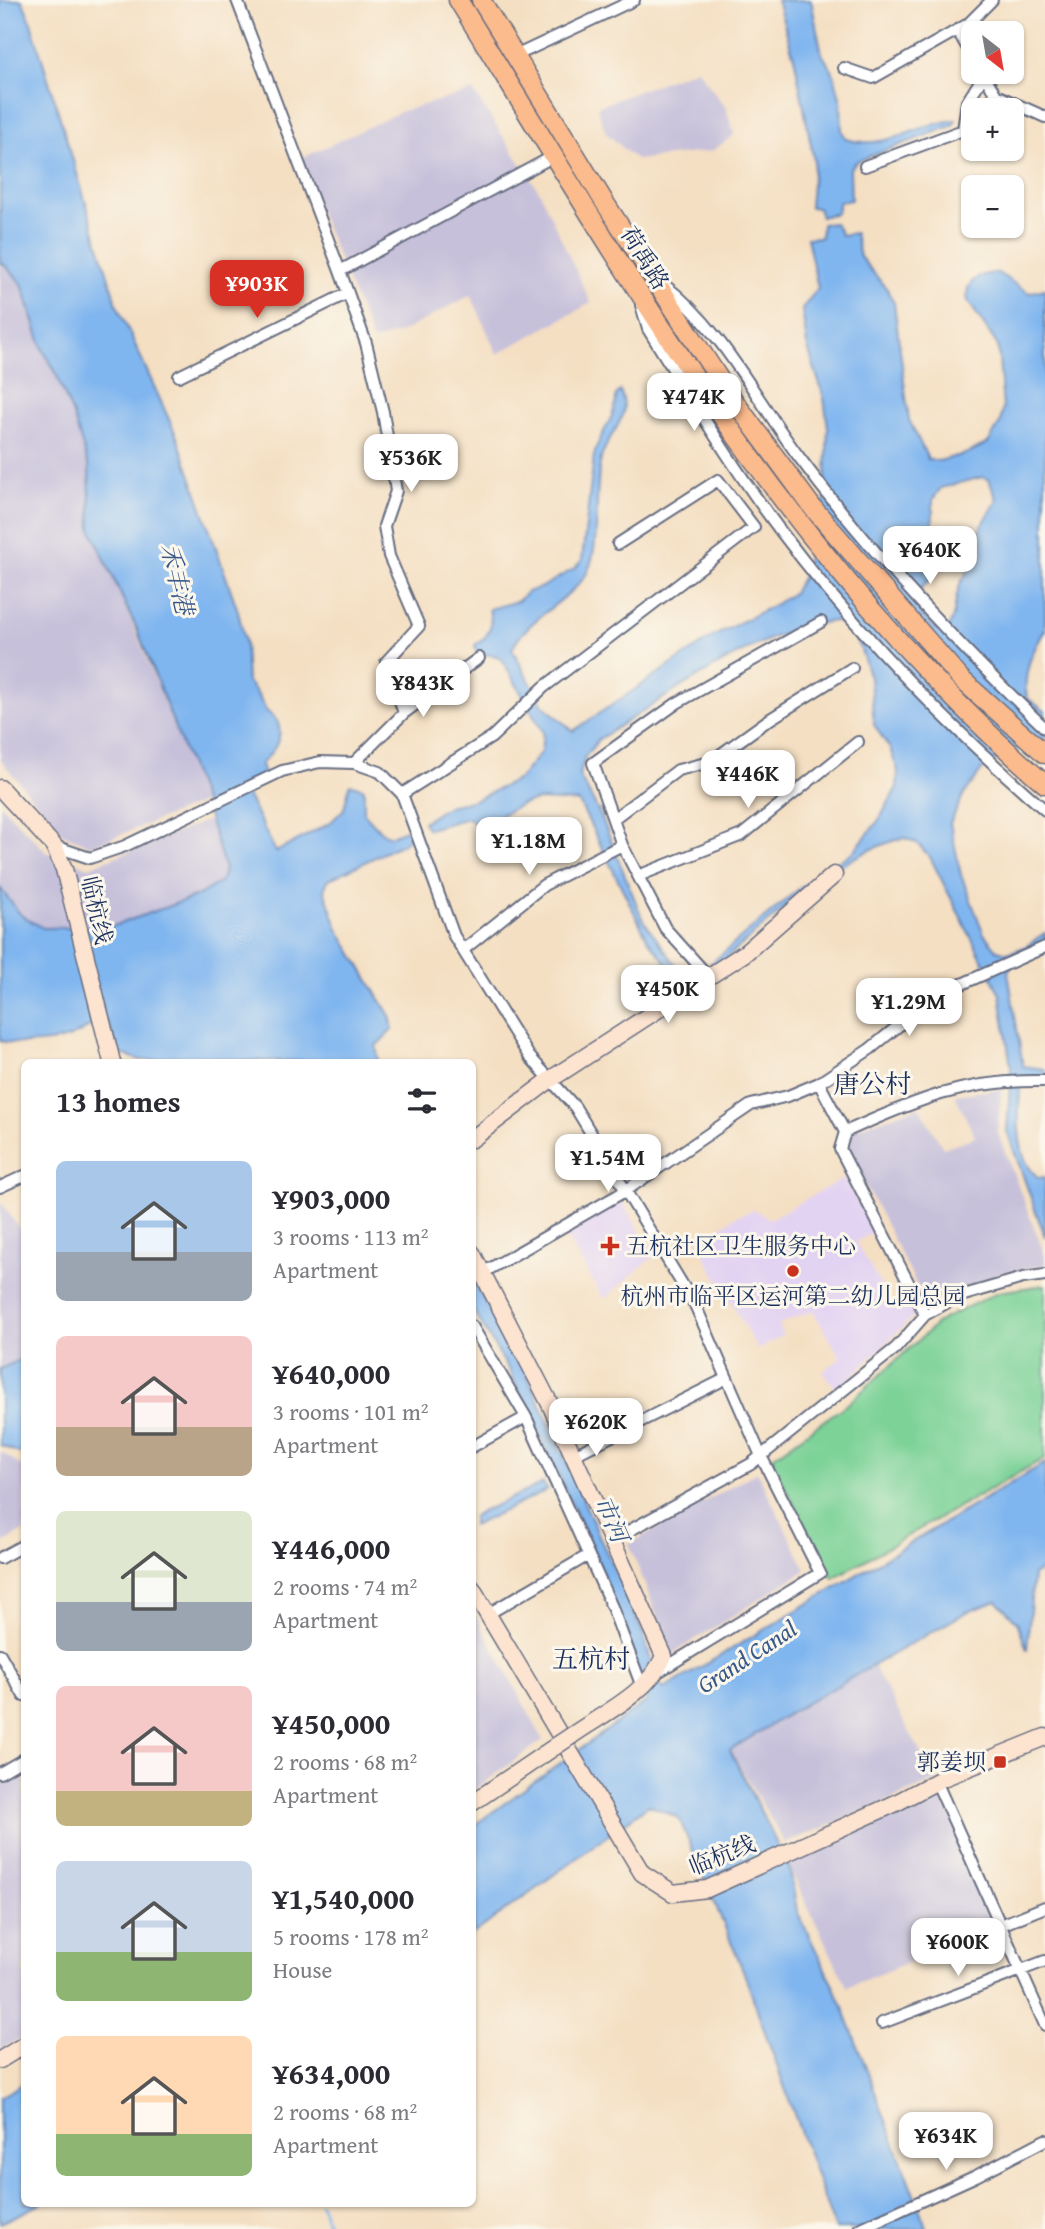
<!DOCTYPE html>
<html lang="en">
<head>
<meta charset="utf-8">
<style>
  :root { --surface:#fff; --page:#f2f2f3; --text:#2b2b33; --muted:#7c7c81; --accent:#d93025 }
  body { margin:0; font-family:"Gentium Book Plus","Noto Serif SC",serif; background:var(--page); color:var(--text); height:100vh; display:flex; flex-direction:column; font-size:26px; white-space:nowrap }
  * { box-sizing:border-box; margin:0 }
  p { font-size:23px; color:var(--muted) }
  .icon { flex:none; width:38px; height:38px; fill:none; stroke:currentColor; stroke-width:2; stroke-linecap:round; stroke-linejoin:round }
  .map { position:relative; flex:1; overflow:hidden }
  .drawer { position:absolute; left:21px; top:1059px; width:455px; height:1148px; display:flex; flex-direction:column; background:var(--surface); border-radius:10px; box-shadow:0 2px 5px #0004 }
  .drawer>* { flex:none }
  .needle { width:46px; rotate:149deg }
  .buttons { position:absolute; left:961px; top:21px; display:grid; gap:14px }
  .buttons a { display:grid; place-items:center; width:63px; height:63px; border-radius:10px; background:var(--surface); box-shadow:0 2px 5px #0004; font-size:35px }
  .price { position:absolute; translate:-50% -60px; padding:0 16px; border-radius:14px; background:#fff; color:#222; font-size:23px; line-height:46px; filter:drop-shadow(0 2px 4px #0008) }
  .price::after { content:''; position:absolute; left:50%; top:42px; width:21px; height:16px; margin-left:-10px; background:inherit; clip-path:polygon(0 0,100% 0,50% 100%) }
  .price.selected { background:var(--accent); color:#fff }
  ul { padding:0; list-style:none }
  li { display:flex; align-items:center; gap:21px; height:175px; padding:0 35px }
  li span { display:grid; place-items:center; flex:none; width:196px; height:140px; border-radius:10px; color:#555 }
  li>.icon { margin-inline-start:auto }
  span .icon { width:84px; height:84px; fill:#fffc; stroke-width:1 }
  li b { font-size:30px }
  h2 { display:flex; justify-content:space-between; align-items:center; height:84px; padding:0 35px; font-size:30px }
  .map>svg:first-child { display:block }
  .built { fill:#e3d3f2 }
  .industrial { fill:#c6c0da }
  .green { fill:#7bd297; stroke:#4b807a; stroke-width:2 }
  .water { fill:#80b6ef; stroke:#4e72a6; stroke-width:2; fill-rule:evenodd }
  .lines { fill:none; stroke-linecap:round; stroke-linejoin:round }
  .stream { stroke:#80b6ef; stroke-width:2.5 }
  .street-casing { stroke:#676d81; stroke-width:14 }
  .secondary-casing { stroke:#676d81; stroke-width:19 }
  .primary-casing { stroke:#676d81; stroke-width:21 }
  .street { stroke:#fff; stroke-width:10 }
  .secondary { stroke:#fde4d1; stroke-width:16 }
  .primary { stroke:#fbbb8d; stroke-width:18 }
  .secondary-bridge-casing { stroke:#676d81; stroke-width:19; stroke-linecap:butt }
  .secondary-bridge { stroke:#fde4d1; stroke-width:16 }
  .poi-dot { fill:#c8321e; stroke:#fbf7ec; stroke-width:2.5 }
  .labels { text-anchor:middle; stroke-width:6; stroke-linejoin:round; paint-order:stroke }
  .street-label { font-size:23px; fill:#1b2f5e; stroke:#fbf7ec }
  .poi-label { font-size:23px; fill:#1b2f5e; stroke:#fbf7ec; text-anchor:start }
  .water-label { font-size:24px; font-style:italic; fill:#39588a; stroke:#fbf7ec }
  .quarter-label { font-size:26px; fill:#1b2f5e; stroke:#fbf7ec }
</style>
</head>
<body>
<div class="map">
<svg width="1045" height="2229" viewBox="0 0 1045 2229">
  <rect width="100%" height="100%" fill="#fbf7ec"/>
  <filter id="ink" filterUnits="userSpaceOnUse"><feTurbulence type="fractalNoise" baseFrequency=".0143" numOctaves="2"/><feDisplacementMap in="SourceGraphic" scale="14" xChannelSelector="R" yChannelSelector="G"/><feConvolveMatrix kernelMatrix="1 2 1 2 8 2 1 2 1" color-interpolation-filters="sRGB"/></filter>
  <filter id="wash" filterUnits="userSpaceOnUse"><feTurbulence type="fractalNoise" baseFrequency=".00686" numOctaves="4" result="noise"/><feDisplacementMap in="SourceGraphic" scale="28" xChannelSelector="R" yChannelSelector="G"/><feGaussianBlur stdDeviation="1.57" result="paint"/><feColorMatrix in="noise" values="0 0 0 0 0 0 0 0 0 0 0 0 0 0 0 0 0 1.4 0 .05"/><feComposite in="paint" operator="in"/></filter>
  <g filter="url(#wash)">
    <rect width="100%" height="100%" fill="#f4dfc2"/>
    <path class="built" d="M 844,1178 L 874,1232 L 856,1242 L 891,1303 L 906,1298 L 915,1315 L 837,1390 L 823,1371 L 841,1358 L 813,1311 L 779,1324 L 783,1335 L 758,1350 L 698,1244 L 736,1216 L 754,1210 L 770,1219 Z
      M 622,1201 L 654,1256 L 604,1299 L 565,1235 Z"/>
    <path class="industrial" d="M 697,69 L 726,108 L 734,135 L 712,151 L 636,160 L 606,133 L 597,107 Z
      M 473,91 L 539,191 L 591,303 L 497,354 L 471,295 L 404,331 L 373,341 L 298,160 L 402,111 Z
      M 0,263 L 5,265 L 22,284 L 43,350 L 54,369 L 73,415 L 89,467 L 91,522 L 204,802 L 91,846 L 62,834 L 0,759 Z
      M 0,804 L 46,852 L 89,867 L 209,820 L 225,869 L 220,882 L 197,896 L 111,927 L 43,928 L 21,915 L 0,888 Z
      M 1002,1089 L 997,1131 L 1045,1256 L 1045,1265 L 1001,1273 L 927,1305 L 849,1153 L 845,1132 L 919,1107 L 943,1148 L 975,1137 L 955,1095 Z
      M 0,1201 L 24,1235 L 24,1358 L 0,1369 Z
      M 0,1451 L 24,1468 L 24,1531 L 0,1545 Z
      M 757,1472 L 806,1570 L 672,1654 L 629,1544 Z
      M 473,1610 L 543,1740 L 473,1791 L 472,1791 Z
      M 873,1665 L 936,1781 L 785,1843 L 730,1750 Z
      M 24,1767 L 24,2037 L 0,2049 L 0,1779 Z
      M 940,1789 L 1001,1925 L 847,1987 L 787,1863 Z"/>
    <path class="green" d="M 1045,1285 L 1045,1458 L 833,1578 L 770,1459 L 850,1402 L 941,1320 L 998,1292 Z"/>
    <path class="water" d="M 0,0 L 22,0 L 30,19 L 117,305 L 178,439 L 238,611 L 245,642 L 247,682 C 259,693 258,697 266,710 C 269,714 276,718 278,723 C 284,739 272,753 261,764 L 264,775 L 249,781 L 247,795 L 276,852 L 330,823 L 344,809 L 350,784 L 364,789 L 364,813 L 381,832 L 391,836 L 410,828 L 412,835 L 404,843 L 328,880 L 324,890 L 338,929 L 390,1016 L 393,1029 L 376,1046 L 379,1062 L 141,1060 L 120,1054 L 107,1021 C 93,1022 89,1028 77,1034 C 58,1045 21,1045 0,1041 L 0,888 L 21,915 L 43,928 L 111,927 L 197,896 L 220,882 L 225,869 L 204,802 L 138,632 L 91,529 L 89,467 L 73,415 L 54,369 L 43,350 L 22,284 L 5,265 L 0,263 Z
      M 777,0 L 811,0 L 822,54 L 833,72 L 841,101 L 842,131 L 846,139 C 885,152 917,123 956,120 L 952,126 L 857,161 L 850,169 L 851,200 L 839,202 L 837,213 L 821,217 L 818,208 L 810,207 L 814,161 L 795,61 Z
      M 835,223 L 841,235 L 855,233 L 860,257 L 887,289 L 894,303 L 909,420 L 928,459 L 939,461 L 968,453 L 988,443 L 1000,423 L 1003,408 L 998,346 L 968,301 C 963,281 981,273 998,273 L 1029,293 L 1045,289 L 1045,630 C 1032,652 1022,672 1027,698 L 1045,711 L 1045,739 L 1016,749 L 985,766 L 963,796 L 950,823 L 961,875 L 984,934 L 997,950 L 1008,953 L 1025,947 L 1045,933 L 1045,944 L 1012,964 L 1008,972 L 1023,1066 L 1045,1069 L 1045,1076 L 1021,1078 C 1019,1107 1012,1157 1039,1178 L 1045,1177 L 1045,1237 L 1007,1131 L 1011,1067 L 1000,994 L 930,857 L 916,842 L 904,838 C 831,856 773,921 715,967 L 710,964 L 801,887 L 854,851 L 879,820 L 897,787 L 898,771 L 890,749 L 874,725 L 870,678 L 861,650 L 854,632 L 837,621 C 764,625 663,700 599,739 L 585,757 L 579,775 L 601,816 L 643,920 L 685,977 L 689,983 L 685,986 L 648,940 L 579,802 L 538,800 L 522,804 L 484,824 L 477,825 L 468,818 L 428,829 L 423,822 L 448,806 L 475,800 L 519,779 L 541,752 L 543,732 L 503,661 L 497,656 L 477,653 L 475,645 C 490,636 493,626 489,609 L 518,601 L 527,592 L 542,587 L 575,568 L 582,560 L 594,455 C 599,433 617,418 616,395 L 620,391 C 634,418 606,434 601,459 C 593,491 603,555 583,579 C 562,605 528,618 512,649 L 542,704 L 573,731 L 714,636 L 774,605 L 793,593 L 802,578 L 825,499 L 828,428 L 824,398 L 807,345 L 802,309 L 818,288 L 807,238 L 821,237 L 822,224 ZM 982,477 L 989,480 L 997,500 L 968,550 L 967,574 C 951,590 960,616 945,630 L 936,629 L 919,612 L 916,593 L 932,578 L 933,499 L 941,488 Z
      M 472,1280 L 524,1368 L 644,1636 L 656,1680 L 664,1689 L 1045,1463 L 1045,1568 L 1033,1575 L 1027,1650 L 1017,1622 L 997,1601 L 967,1612 L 793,1711 L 730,1750 L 790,1870 L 797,1911 L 841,2002 L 927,2229 L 835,2229 L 743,1970 L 679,1818 L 649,1805 L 473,1934 L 473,1826 L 647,1701 L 633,1654 L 595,1554 L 510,1372 L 473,1310 Z
      M 24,1358 L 24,1455 L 0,1445 L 0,1369 Z
      M 543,1483 L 548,1490 L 473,1526 L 473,1516 Z
      M 24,2083 L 24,2203 L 43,2203 L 0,2223 L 0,2097 Z"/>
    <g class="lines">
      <path class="stream" d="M 320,2203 L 330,2229"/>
    </g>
  </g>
  <g filter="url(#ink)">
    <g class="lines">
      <g class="street-casing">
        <path id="street" d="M 237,0 L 340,271 L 554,156
          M 957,30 L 973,57
          M 515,56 L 634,0
          M 844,68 L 873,78 L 968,24 L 992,0
          M 982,72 L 996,95 L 1045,117
          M 865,166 L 963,130 L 967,102 L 984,75
          M 340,271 L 366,343 L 383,412 L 396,491 L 384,526 L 389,556 L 419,626 L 386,662 L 404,713
          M 662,283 C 722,328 755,398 799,457 C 869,551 960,647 1045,728
          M 641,305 L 648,329 C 690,396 731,465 779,529 C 856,631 948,726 1045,810
          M 179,376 L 348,293
          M 354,763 L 404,713 L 479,658
          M 402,794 L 492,737 L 544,687 L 754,527 L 718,480 L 618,544
          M 613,819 L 678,770 L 710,762 L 767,721 L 852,668
          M 54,846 L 90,858 L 125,846 L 282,771 L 320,762 L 354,763 L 380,772 L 402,794 L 454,936 L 529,1056 L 575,1107 L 696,1307 L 761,1456 L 820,1573 L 658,1672
          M 638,876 L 742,835 L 858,742
          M 463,950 L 544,885 L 622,845
          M 709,977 L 665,928 L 622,845 L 593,763 L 677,703 L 821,622
          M 819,1083 L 870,1049 L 935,996 L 1045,947
          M 0,1187 L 24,1176
          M 472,1279 L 625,1191 L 751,1105 L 788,1096 L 819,1083 L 845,1132
          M 925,1315 L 840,1149 L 845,1132 C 916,1100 966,1079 1045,1081
          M 472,1326 L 526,1417 L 612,1607 L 642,1687
          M 472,1447 L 526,1417
          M 574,1455 L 727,1378
          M 614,1539 L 751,1464 L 896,1348 L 925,1315 L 957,1297 L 1023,1278 L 1045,1275
          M 0,1558 L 24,1545
          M 488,1614 L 587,1556
          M 0,1654 L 24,1696
          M 0,1773 L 24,1759
          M 936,1781 L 1045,2025
          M 1001,1925 L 1045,1907
          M 882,2023 L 1045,1961
          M 859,2229 L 976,2176 L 1045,2140"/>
      </g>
      <g class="secondary-casing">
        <path id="secondary" d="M 0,788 L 54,846 L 64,869 L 112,1062
          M 472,1139 L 551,1079 L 745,953 L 834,875
          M 472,1253 L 549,1402 L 664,1656 C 649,1693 602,1714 571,1736
          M 472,1588 L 642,1873 L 673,1893 L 707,1889 L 894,1804 L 943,1778 L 1045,1737
          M 472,1803 L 556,1746
          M 0,2060 L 24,2045"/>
      </g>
      <g class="primary-casing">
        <path id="primary" d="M 458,0 C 631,281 792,566 1045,784
          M 481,0 L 605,203 L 729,394 L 813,508 L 961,679 L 1045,754"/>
      </g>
      <use href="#street" class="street"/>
      <use href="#secondary" class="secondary"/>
      <use href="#primary" class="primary"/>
      <g class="secondary-bridge-casing">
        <path id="secondary-bridge" d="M 556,1746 L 571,1736"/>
      </g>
      <use href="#secondary-bridge" class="secondary-bridge"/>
    </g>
  </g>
  <g class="poi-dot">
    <path d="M606.5 1235.5h7v7h7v7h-7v7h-7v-7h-7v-7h7z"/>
    <circle cx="793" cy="1271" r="7"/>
    <rect x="993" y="1755" width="14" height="14" rx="3.5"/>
  </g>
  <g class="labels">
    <g class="street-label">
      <text transform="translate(645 258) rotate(58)" y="8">荷禹路</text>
      <text transform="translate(97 910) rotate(77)" y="8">临杭线</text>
      <text transform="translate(722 1855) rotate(-22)" y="8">临杭线</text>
    </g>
    <g class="poi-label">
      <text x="626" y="1254">五杭社区卫生服务中心</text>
      <text x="793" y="1304" text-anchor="middle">杭州市临平区运河第二幼儿园总园</text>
      <text x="986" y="1770" text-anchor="end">郭姜坝</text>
    </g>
    <g class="water-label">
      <text transform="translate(177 579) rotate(77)" y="8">禾丰港</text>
      <text transform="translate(611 1519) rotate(66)" y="8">市河</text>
      <text transform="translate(747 1657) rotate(-33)" y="8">Grand Canal</text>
    </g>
    <g class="quarter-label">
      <text x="872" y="1093">唐公村</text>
      <text x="591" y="1668">五杭村</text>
    </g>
  </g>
</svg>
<div class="buttons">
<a><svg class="needle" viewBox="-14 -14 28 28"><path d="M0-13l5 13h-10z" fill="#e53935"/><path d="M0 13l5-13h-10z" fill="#7c7c81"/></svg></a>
<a>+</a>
<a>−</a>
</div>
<b class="price selected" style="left:257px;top:320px">¥903K</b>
<b class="price" style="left:694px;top:433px">¥474K</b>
<b class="price" style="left:411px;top:494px">¥536K</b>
<b class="price" style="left:930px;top:586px">¥640K</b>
<b class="price" style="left:423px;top:719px">¥843K</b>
<b class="price" style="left:748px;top:810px">¥446K</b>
<b class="price" style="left:529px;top:877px">¥1.18M</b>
<b class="price" style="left:668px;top:1025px">¥450K</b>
<b class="price" style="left:909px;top:1038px">¥1.29M</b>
<b class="price" style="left:608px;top:1194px">¥1.54M</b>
<b class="price" style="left:596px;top:1458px">¥620K</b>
<b class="price" style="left:958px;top:1978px">¥600K</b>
<b class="price" style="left:946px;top:2172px">¥634K</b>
<section class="drawer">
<h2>13 homes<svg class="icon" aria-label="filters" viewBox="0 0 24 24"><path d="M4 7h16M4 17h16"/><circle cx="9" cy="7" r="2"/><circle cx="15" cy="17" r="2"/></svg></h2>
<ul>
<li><span style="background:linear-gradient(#a9c7e8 65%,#9aa5b1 0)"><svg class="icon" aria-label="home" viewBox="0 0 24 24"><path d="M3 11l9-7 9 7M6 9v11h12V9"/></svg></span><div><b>¥903,000</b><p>3 rooms · 113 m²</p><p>Apartment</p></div></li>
<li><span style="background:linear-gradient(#f6c9c9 65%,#b9a48a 0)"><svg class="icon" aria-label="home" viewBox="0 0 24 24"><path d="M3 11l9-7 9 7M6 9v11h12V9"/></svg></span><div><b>¥640,000</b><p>3 rooms · 101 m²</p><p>Apartment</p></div></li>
<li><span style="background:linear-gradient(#dfe7d0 65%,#9aa5b1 0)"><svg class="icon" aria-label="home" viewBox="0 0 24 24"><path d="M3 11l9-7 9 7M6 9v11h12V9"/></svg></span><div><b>¥446,000</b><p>2 rooms · 74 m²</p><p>Apartment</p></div></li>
<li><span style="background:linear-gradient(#f6c9c9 75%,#c2b280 0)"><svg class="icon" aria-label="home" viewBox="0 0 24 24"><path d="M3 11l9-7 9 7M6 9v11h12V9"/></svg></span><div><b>¥450,000</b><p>2 rooms · 68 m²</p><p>Apartment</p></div></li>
<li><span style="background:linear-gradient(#c9d6e8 65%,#8fb573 0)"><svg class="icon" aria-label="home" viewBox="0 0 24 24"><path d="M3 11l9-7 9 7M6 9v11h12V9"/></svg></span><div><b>¥1,540,000</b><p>5 rooms · 178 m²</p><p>House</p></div></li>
<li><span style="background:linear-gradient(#ffd9b3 70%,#8fb573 0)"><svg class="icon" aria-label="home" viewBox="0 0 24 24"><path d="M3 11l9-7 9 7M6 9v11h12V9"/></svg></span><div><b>¥634,000</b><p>2 rooms · 68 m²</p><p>Apartment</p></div></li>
</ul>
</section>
</div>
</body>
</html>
